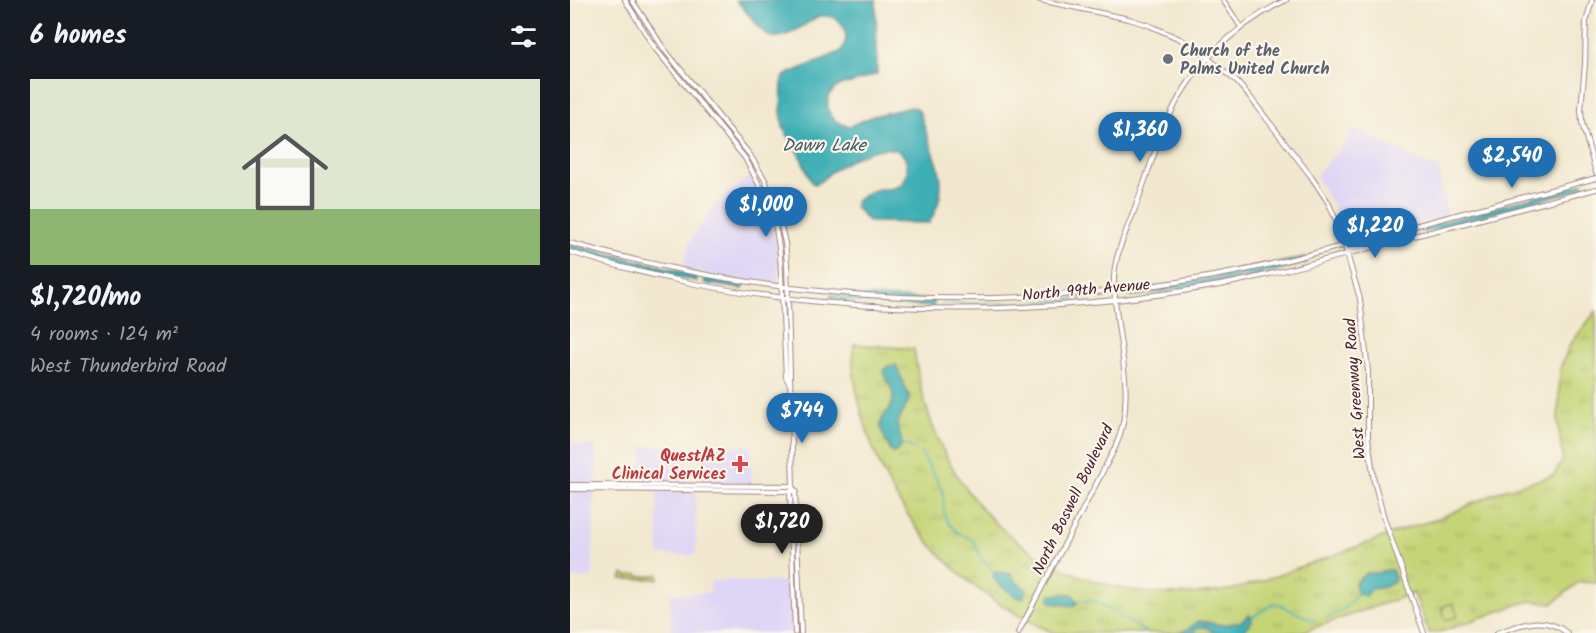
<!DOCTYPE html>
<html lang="en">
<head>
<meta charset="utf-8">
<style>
  :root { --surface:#171b24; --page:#20242c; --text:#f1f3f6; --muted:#9ea1a6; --line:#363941; --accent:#1f6fb2 }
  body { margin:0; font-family:Kalam,sans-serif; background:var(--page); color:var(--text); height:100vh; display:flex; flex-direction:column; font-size:22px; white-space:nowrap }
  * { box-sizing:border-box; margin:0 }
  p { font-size:20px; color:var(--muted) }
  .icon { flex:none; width:33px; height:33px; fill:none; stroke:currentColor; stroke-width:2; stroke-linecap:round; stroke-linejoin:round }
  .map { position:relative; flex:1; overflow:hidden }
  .sheet { display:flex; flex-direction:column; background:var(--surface); width:570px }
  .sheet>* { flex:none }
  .price { position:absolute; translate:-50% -51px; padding:0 14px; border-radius:21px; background:var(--accent); color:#fff; font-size:20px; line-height:39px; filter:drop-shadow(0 2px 3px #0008) }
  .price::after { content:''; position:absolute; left:50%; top:36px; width:18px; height:14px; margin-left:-9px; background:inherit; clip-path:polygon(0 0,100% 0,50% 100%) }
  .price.current { background:#222; color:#fff }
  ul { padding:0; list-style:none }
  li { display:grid; align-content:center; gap:12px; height:318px; padding:0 30px }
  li+li { border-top:2px solid var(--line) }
  li span { display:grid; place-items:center; height:186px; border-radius:0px; color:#555 }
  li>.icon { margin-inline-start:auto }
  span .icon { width:108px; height:108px; fill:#fffc; stroke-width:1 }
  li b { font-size:26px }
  h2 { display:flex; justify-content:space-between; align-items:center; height:72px; padding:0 30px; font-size:26px }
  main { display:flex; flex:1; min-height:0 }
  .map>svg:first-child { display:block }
  .built { fill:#dfd5f5 }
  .grass { fill:url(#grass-tufts); stroke:#877a50; stroke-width:1.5 }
  .pitch { fill:#c4d476; stroke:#877a50; stroke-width:1.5 }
  .water { fill:#3dafb5; stroke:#446770; stroke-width:1.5 }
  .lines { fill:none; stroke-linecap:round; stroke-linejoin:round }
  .stream { stroke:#3dafb5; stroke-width:1.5 }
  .secondary-casing { stroke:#9e847d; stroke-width:6 }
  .secondary { stroke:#fff; stroke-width:4 }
  .worship-dot { fill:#6b7280; stroke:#fbf7ec; stroke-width:2 }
  .health-dot { fill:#e0444e; stroke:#fbf7ec; stroke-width:2 }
  .labels { text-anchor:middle; stroke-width:4.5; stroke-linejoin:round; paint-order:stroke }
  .worship-label { font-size:16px; font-weight:bold; fill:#5b616d; stroke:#fbf7ec; text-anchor:start }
  .street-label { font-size:16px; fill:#4a1f2b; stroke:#fbf7ec }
  .health-label { font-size:16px; font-weight:bold; fill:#be3a42; stroke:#fbf7ec; text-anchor:end }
  .water-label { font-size:18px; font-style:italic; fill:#455962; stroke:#fbf7ec }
</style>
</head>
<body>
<main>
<section class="sheet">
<h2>6 homes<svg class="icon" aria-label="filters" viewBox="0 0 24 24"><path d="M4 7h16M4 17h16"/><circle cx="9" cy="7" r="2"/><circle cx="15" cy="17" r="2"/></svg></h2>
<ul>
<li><span style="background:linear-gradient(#dfe7d0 70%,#8fb573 0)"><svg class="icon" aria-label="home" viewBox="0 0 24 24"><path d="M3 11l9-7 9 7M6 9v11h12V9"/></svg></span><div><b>$1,720/mo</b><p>4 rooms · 124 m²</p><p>West Thunderbird Road</p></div></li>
</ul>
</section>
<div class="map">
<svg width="1026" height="633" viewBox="0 0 1026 633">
  <defs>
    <pattern id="grass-tufts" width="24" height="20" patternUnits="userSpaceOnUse" patternTransform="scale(1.5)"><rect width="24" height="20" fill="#c4d476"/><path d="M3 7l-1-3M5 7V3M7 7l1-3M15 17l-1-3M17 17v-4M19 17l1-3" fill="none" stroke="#aab666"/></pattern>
  </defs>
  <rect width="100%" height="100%" fill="#fbf7ec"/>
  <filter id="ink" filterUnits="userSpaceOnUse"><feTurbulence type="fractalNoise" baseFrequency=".0167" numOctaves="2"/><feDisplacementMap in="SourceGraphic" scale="12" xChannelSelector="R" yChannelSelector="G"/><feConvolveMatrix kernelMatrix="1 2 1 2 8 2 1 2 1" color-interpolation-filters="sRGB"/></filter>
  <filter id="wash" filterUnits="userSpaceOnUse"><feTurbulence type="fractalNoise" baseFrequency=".008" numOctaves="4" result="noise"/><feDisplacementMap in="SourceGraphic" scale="24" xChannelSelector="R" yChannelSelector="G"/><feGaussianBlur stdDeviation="1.35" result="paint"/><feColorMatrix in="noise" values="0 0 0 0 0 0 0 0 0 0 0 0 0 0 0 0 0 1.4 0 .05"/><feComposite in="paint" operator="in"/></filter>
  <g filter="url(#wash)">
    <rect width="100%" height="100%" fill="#f2e8cf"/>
    <path class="built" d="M 783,129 L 846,160 L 869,168 L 871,188 L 878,216 L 781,241 L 777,241 L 762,204 L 746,177 L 748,172 L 770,150 Z
      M 182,175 L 202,222 L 207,249 L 209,284 L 205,286 L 113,269 L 120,241 L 144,205 L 160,190 Z
      M 0,445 L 26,445 L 26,483 L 0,483 Z
      M 73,446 L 115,446 L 115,484 L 72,484 Z
      M 132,447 L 181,447 L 182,485 L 133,484 Z
      M 0,490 L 24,491 L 23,578 L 0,578 Z
      M 87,491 L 126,491 L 126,555 L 89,555 Z
      M 163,580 L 170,582 L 219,581 L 221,586 L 223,633 L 102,633 L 100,594 L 140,593 L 140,581 Z"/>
    <path class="grass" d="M 1026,311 L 1026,583 L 1009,582 L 982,604 L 962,601 L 952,603 L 867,633 L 859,633 L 844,593 L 729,633 L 484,633 C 390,592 320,518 293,417 C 287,394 280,368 284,344 L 344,349 C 353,420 382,487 438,534 C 502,586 584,604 664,589 C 690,583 716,572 741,563 C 770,553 799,543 826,532 C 840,526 855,524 869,518 C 892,509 913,498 936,489 C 952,484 968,481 984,475 L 993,459 L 988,424 L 990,369 L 999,346 Z
      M 53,574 L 58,576 L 67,574 L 68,576 L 82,576 L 88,574 L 89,578 L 87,579 L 51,579 Z"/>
    <path class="pitch" d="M 883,603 L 888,617 L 875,620 L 872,607 Z"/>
    <path class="water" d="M 166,0 L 306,0 L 307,74 L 282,83 L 272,84 L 264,89 L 258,97 C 256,113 263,124 280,126 L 303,116 L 342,107 L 348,109 C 352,117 354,126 357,135 C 370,169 380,189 359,223 L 299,222 L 285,207 L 285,202 C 291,197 301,190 310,189 C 318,188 324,191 331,184 C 336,179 338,173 337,167 C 334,130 280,158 264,170 C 257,174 253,181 246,184 L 242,183 L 231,158 L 213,127 L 211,111 L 212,79 L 216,75 L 270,52 C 284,34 271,13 249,16 C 235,23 211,46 195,34 Z
      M 1013,183 L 1014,188 L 853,233 L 850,228 Z
      M 0,244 L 127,275 L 127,281 L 70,269 L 0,251 Z
      M 735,257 L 737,263 L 676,278 L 561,297 L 560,292 L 658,275 Z
      M 134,277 L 174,283 L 173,289 L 134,283 Z
      M 261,294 L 363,300 L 365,301 L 363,307 L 260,300 Z
      M 326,365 L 340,398 L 327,424 C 329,435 338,447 323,453 C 318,448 319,446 316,441 C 301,412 322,419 323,397 C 324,387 315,381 313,371 L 318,366 Z
      M 816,570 L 822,570 L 825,578 L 824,582 L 815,587 L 801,589 L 796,596 L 788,594 L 785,583 L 796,573 L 809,573 Z
      M 425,572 L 441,574 L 445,581 L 456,589 L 453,598 L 448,598 C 440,591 427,586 423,576 Z
      M 502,594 L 508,602 L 503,606 L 482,603 L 479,599 L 481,595 Z
      M 678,615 L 681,616 L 682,621 L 671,633 L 643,633 L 640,629 C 633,626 628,626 624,633 L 608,633 L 618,629 L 629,621 L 652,625 L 670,622 Z"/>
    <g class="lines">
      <path class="stream" d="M 371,304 L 462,303 L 530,297
        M 332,443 L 345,449
        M 351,453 L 373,490 L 374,513 L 378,522 L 387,532 L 403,540 L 412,559 L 424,572
        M 508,601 L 525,601 L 577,633
        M 681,618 L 705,603 L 745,621
        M 756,618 L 772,611 L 788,594"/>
    </g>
  </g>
  <g filter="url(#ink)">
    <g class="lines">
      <g class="secondary-casing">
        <path id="secondary" d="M 55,0 L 84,47 L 175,158 L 194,194 L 206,229 L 210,254 L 216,377 L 219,383
          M 62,0 L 94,49 L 180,155 L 195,180 L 207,210 L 215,243 L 217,263 L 223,486 L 220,493 L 225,633
          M 470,0 L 559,19 L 578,25 L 610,39 L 628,50 L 666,81 L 680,97 L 740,175 L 758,202 L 770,229 L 790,299 L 798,371 L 798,438 L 804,481 L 814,518 L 854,633
          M 653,0 L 671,27
          M 1022,0 L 1016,22 L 1015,64 L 1011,109 L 1012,123 L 1026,173
          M 0,243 C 218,305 443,315 665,272 C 727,260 787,241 848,225 C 907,209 967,194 1026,178
          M 776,251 L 812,241 L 822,233
          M 0,252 C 206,317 438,323 650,285 C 717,272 782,252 848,235 C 908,221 967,204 1026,189
          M 0,485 L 222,486
          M 0,489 L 226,491
          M 225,490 L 231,633
          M 448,633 L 545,448 C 570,393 543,333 544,277 C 545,252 559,226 567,203 C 578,173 587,142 601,113 C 624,64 667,24 716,0
          M 927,633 C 952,624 974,615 997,633"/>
      </g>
      <use href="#secondary" class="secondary"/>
    </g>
  </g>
  <circle class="worship-dot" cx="598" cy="59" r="6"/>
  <path class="health-dot" d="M167 455h6v6h6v6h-6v6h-6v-6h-6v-6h6z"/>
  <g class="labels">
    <g class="worship-label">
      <text x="610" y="56">Church of the<tspan x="610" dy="18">Palms United Church</tspan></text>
    </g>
    <g class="street-label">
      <text transform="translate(516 289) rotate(-5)" y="6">North 99th Avenue</text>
      <text transform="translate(784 389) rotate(-94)" y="6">West Greenway Road</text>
      <text transform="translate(502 499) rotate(-64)" y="6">North Boswell Boulevard</text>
    </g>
    <g class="health-label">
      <text x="156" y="461">Quest/AZ<tspan x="156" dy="18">Clinical Services</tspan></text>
    </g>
    <g class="water-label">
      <text x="254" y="151">Dawn Lake</text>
    </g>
  </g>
</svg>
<b class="price" style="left:570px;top:163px">$1,360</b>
<b class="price" style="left:942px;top:189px">$2,540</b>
<b class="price" style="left:196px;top:238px">$1,000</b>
<b class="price" style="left:805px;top:259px">$1,220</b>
<b class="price" style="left:232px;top:444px">$744</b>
<b class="price current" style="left:212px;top:555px">$1,720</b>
</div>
</main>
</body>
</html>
